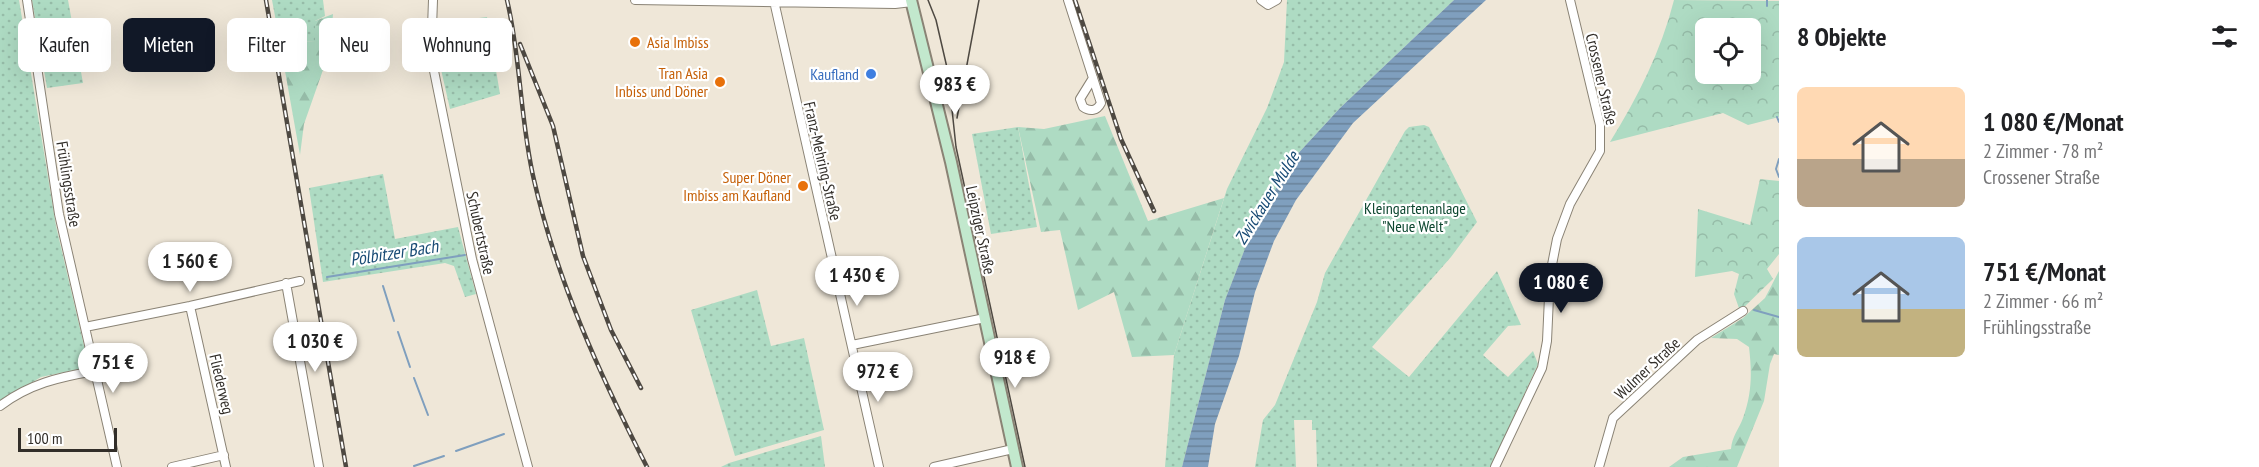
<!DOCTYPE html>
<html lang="de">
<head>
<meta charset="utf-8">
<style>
  :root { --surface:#fff; --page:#f2f2f2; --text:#202124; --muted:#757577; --accent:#111827 }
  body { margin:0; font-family:"PT Sans Narrow",sans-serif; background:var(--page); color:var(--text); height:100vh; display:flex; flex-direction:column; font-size:22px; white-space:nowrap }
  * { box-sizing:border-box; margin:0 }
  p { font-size:20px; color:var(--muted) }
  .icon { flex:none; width:33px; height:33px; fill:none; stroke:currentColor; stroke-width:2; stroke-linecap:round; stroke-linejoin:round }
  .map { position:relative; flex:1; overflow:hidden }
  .side { display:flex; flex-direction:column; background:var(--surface); width:480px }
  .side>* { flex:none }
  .guide { position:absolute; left:18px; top:18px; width:570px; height:54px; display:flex; gap:12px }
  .controls { position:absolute; left:1695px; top:18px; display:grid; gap:12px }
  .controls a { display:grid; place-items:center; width:66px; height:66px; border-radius:9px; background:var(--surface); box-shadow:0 6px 24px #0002; font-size:30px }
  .scale { position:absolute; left:18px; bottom:15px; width:99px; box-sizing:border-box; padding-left:6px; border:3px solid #322e29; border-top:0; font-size:16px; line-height:21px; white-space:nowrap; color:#322e29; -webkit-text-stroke:4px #fff; paint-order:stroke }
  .price { position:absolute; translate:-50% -51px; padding:0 14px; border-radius:21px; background:#fff; color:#222; font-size:20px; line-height:39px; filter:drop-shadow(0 2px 3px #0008) }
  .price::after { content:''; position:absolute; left:50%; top:36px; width:18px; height:14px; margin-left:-9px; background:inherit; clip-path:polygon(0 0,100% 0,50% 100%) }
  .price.on { background:var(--accent); color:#fff }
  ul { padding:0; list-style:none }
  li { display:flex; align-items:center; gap:18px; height:150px; padding:0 18px }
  li span { display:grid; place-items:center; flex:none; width:168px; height:120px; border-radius:9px; color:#555 }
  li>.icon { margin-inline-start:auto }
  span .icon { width:72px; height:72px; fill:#fffc; stroke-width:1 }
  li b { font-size:26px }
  h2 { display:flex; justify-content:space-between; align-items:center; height:72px; padding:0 18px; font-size:26px }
  .tag { padding:0 21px; border-radius:9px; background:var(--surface); box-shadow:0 6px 24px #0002; font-size:21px; line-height:54px }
  .tag.on { background:var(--accent); color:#fff }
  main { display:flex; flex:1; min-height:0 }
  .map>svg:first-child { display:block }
  .grass { fill:url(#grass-dots) }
  .forest { fill:url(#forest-firs) }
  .park { fill:url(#park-crowns); fill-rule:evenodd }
  .water { fill:url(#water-rules) }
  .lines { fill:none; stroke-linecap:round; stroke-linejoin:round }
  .stream { stroke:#7f9fbe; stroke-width:2 }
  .street-casing { stroke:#8a8375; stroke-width:10 }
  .secondary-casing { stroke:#8a8375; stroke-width:14 }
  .street { stroke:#fff; stroke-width:8 }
  .secondary { stroke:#c2e8cd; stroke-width:10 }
  .tram { stroke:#4e4942; stroke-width:1.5 }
  .rail-casing { stroke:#4e4942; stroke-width:4.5 }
  .rail { stroke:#fff; stroke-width:2; stroke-dasharray:7; stroke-linecap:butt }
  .food-dot { fill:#e8710a; stroke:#fff; stroke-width:2 }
  .shop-dot { fill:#3f7fe0; stroke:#fff; stroke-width:2 }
  .labels { text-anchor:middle; stroke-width:4.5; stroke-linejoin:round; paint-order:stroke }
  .food-label { font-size:16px; fill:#c56008; stroke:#fff; text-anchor:end }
  .shop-label { font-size:16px; fill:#366cbe; stroke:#fff; text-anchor:end }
  .street-label { font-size:16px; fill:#322e29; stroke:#fff }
  .park-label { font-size:16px; fill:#0c462f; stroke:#fff }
  .water-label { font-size:18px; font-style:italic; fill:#194b75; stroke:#fff }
</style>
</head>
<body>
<main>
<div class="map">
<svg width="1779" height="467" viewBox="0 0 1779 467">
  <defs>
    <pattern id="grass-dots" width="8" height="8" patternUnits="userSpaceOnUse" patternTransform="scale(1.5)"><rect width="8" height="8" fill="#aedbc3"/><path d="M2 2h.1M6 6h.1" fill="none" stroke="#96bca8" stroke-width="1.8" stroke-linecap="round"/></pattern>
    <pattern id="forest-firs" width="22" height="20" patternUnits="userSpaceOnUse" patternTransform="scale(1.5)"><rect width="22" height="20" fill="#aedbc3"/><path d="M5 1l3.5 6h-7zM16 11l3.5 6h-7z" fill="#96bca8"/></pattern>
    <pattern id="park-crowns" width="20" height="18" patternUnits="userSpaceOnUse" patternTransform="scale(1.5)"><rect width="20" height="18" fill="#aedbc3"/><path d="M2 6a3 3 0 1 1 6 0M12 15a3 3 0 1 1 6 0" fill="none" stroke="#96bca8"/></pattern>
    <pattern id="water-rules" width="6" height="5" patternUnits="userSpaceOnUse" patternTransform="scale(1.5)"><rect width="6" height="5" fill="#7f9fbe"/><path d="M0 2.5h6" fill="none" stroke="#69829a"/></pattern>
  </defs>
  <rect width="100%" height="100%" fill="#efe7d8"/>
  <path class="grass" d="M 0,0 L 19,0 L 56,226 L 89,367 L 41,377 L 0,402 Z
    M 32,0 L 68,0 L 83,83 L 47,88 Z
    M 272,0 L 323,0 L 325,16 L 315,21 L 316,41 L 280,43 Z
    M 1287,0 L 1454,0 L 1340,108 L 1293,159 L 1252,231 L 1225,300 L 1182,467 L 1165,467 L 1174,355 L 1227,189 L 1267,108 L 1284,62 Z
    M 487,17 L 500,94 L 450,109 L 437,52 L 439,23 Z
    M 1424,125 L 1429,127 L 1477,222 L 1451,257 L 1372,347 L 1409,377 L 1497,271 L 1521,325 L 1508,326 L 1483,355 L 1508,377 L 1533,351 L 1538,364 L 1491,467 L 1317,467 L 1316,430 L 1312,430 L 1312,420 L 1294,420 L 1296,467 L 1255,467 L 1263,420 L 1275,405 L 1317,302 L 1325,273 L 1405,131 L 1409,127 Z
    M 1018,127 L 1037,227 L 991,234 L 972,134 Z
    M 383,174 L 395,239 L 458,227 L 476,294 L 465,297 L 454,266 L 445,263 L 323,282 L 309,188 Z
    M 757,290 L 771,346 L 804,338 L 824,430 L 735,456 L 691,310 Z
    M 821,436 L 825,467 L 721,467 L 729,463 Z"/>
  <path class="forest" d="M 333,14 L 330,50 L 304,124 L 300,155 L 280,43 L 315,41 L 315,21 Z
    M 1105,116 L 1148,221 L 1224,198 L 1174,355 L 1132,357 L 1114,292 L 1078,310 L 1060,230 L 1041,232 L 1018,127 L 1044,129 Z
    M 1779,271 L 1779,355 L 1774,354 L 1770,364 L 1764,401 L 1737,467 L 1669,467 L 1683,457 L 1731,449 C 1732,436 1739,429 1743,418 C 1752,393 1752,373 1749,347 L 1737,339 L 1711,338 L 1743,318 L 1765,298 Z"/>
  <path class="park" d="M 1674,0 L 1779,1 L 1779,117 L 1748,125 L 1723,113 L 1610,142 C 1638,97 1661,51 1674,0 ZM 1750,28 L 1750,74 L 1706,74 L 1706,28 Z
    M 1760,179 L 1779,181 L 1779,254 L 1767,269 L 1773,279 L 1740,311 L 1734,294 L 1739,274 L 1732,271 L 1695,277 L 1698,209 L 1750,225 Z"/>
  <path class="water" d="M 1454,0 L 1486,0 L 1353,123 L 1296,200 L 1274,241 L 1255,292 L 1239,356 L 1215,424 L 1208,467 L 1182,467 L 1225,300 L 1253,228 L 1293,159 L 1340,108 Z"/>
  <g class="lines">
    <path class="stream" d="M 1767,0 L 1767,6
      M 1777,117 L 1779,122
      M 1779,159 L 1776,169 L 1779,177
      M 327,277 L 465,255
      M 383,286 L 394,321
      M 1754,310 L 1779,317
      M 398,332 L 410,367
      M 414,378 L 428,415
      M 456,451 L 504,434
      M 414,466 L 444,456"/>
    <g class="street-casing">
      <path id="street" d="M 27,0 L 59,214 L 117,467
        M 433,0 L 431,56 L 472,259 L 528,467
        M 635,0 L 895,4 L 912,2
        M 1068,0 L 1101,103 C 1097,111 1090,112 1083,107 L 1080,99 L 1093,78
        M 1261,0 L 1268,5 L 1277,0
        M 774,1 L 879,467
        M 286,283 L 319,467
        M 190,306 L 226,467
        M 85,327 L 190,306 L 300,281
        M 852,345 L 985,318
        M 0,406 C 29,384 59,377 95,371
        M 172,467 L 224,455
        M 934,467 L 1013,449
        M 1495,467 L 1542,368 L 1547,341 L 1550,275 L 1557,239 L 1570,204 L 1600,151 L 1600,125 L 1570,0
        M 1599,467 L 1613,418 L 1697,340 L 1743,311"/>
    </g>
    <g class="secondary-casing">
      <path id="secondary" d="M 911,0 L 951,162 L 1017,467"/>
    </g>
    <use href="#street" class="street"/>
    <use href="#secondary" class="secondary"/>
    <path class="tram" d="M 928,0 L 936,20 L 948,72 L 956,147 L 1025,467
      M 957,118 L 979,0"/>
    <g class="rail-casing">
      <path id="rail" d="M 266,0 L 346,467
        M 507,0 C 521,59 520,121 534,180 C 557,281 600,375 647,467
        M 1075,0 L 1121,139 L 1154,211
        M 520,44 L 553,126 L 583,256 L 611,330 L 641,388"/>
    </g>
    <use href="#rail" class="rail"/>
  </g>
  <g class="food-dot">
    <circle cx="635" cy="42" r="6"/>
    <circle cx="720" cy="82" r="6"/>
    <circle cx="803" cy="186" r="6"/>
  </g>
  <circle class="shop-dot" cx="871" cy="74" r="6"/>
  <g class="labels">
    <g class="food-label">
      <text x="647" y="48" text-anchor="start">Asia Imbiss</text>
      <text x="708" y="79">Tran Asia<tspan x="708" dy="18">Inbiss und Döner</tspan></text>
      <text x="791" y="183">Super Döner<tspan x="791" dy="18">Imbiss am Kaufland</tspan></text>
    </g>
    <g class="shop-label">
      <text x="859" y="80">Kaufland</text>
    </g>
    <g class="street-label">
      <text transform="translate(1602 79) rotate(77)" y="6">Crossener Straße</text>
      <text transform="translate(823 161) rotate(77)" y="6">Franz-Mehring-Straße</text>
      <text transform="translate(69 184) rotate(81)" y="6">Frühlingsstraße</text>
      <text transform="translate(981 230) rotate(78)" y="6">Leipziger Straße</text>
      <text transform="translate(481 233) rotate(78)" y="6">Schubertstraße</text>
      <text transform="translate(1647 368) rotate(-43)" y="6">Wulmer Straße</text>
      <text transform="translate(222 384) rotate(77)" y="6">Fliederweg</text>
    </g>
    <g class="park-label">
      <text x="1415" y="214">Kleingartenanlage<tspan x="1415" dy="18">"Neue Welt"</tspan></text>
    </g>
    <g class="water-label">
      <text transform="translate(1267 198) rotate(-58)" y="6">Zwickauer Mulde</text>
      <text transform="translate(394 253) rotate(-9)" y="6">Pölbitzer Bach</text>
    </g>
  </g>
</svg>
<div class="controls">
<a><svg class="icon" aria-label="locate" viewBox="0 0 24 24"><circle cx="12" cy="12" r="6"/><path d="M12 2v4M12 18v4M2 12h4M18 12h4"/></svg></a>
</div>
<div class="scale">100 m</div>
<b class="price" style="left:955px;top:116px">983 €</b>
<b class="price" style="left:190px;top:293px">1 560 €</b>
<b class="price" style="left:857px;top:307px">1 430 €</b>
<b class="price on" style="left:1561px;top:314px">1 080 €</b>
<b class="price" style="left:315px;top:373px">1 030 €</b>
<b class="price" style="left:1015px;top:389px">918 €</b>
<b class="price" style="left:113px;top:394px">751 €</b>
<b class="price" style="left:878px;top:403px">972 €</b>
<div class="guide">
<a class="tag">Kaufen</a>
<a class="tag on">Mieten</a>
<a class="tag">Filter</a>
<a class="tag">Neu</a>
<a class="tag">Wohnung</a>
</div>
</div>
<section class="side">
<h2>8 Objekte<svg class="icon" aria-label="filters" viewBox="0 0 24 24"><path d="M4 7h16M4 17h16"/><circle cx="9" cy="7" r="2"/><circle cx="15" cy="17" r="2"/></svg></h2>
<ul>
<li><span style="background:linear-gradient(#ffd9b3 60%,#b9a48a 0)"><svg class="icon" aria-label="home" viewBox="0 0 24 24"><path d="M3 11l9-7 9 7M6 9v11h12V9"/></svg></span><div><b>1 080 €/Monat</b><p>2 Zimmer · 78 m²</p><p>Crossener Straße</p></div></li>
<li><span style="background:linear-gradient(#a9c7e8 60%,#c2b280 0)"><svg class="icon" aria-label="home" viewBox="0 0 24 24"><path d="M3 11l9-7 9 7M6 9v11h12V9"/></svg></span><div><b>751 €/Monat</b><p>2 Zimmer · 66 m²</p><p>Frühlingsstraße</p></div></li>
</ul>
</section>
</main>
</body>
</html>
